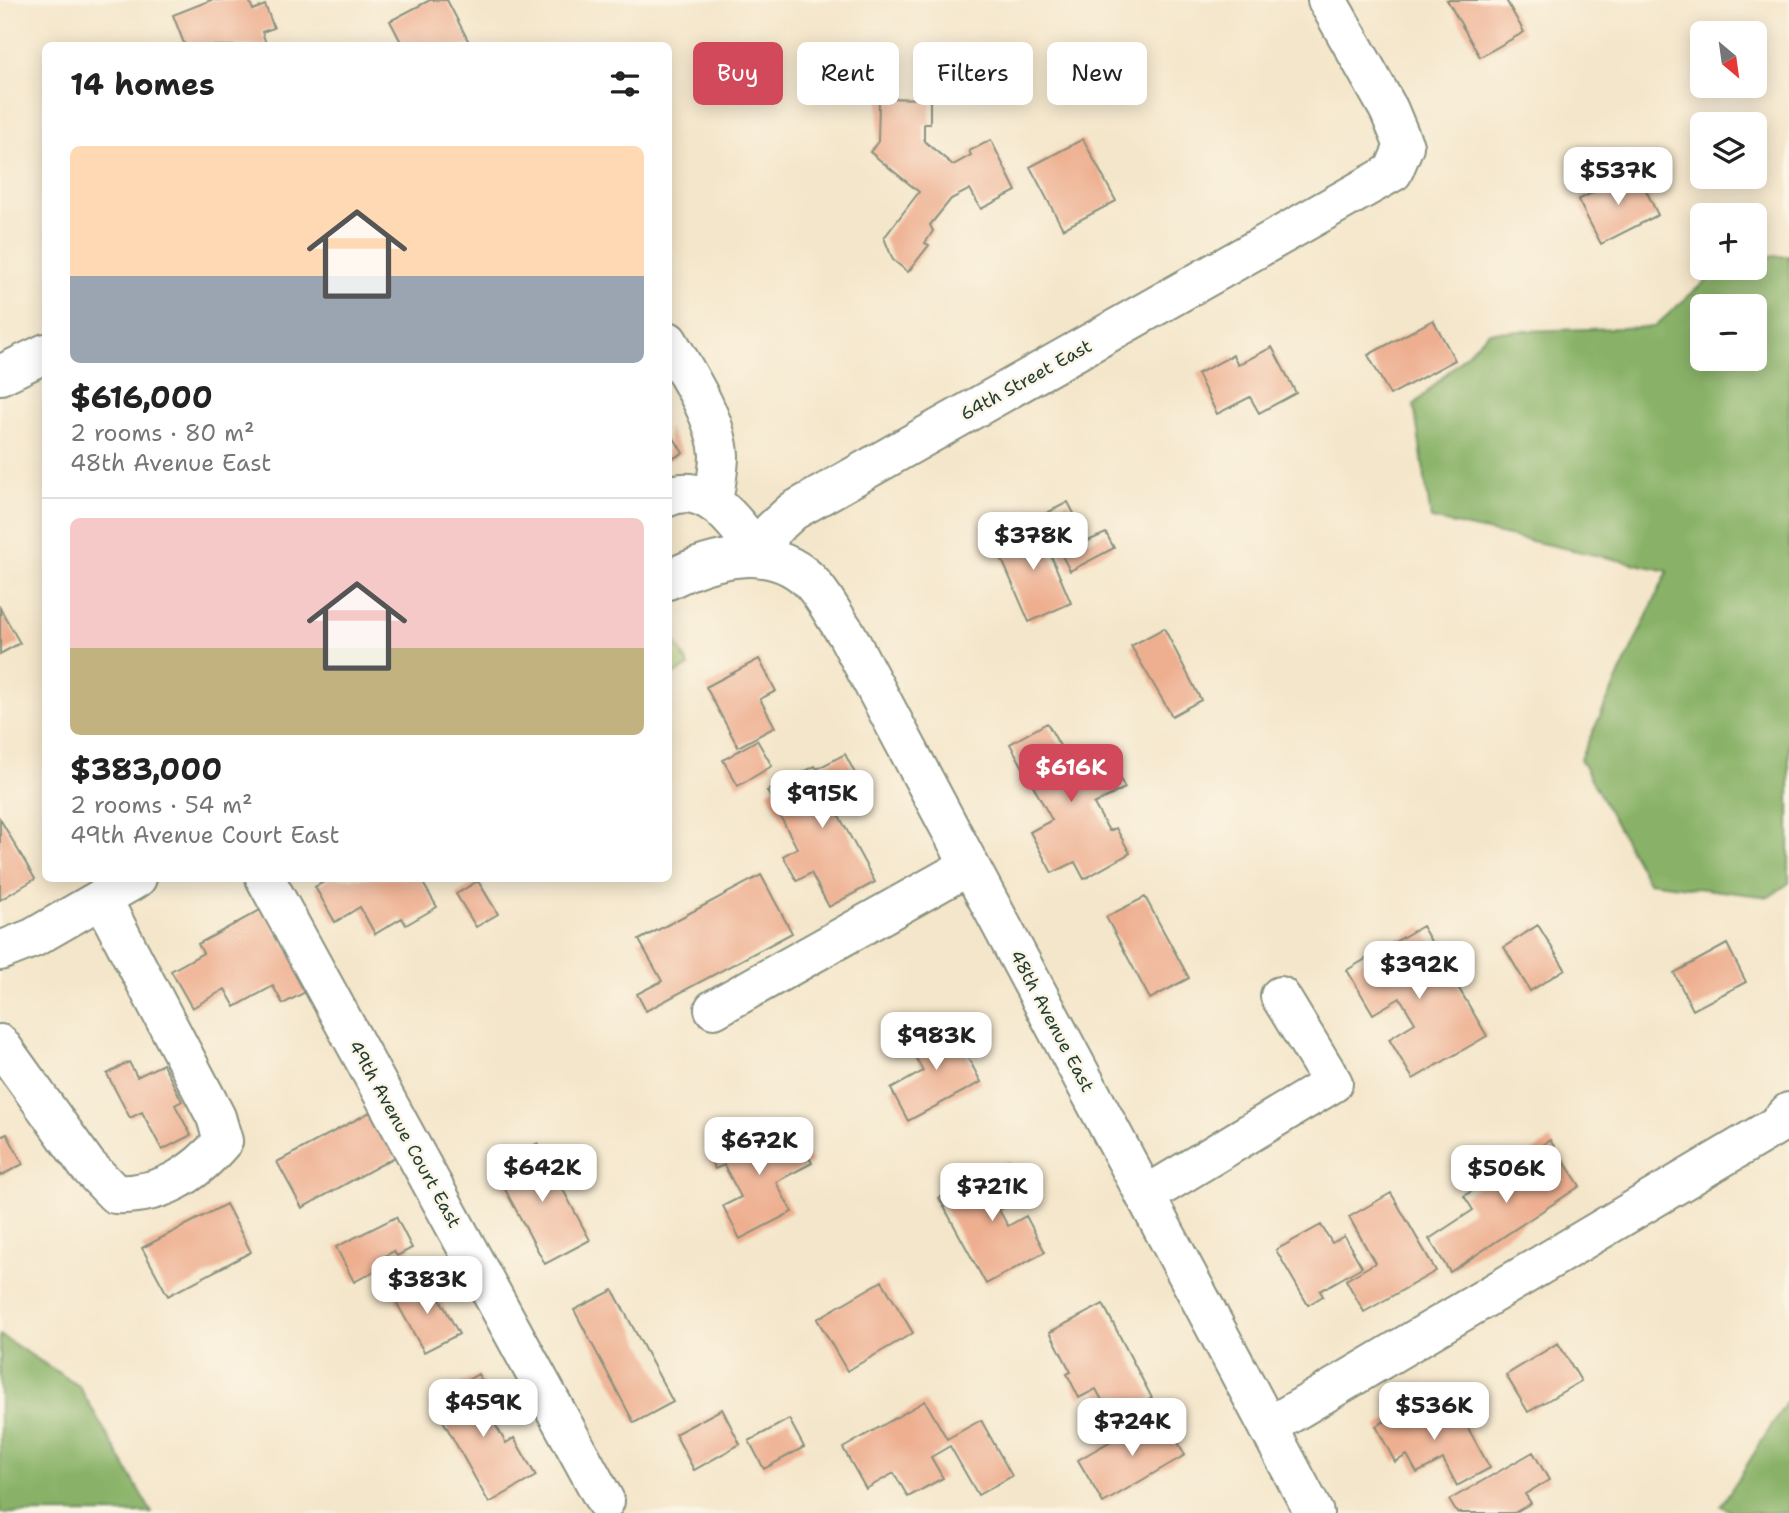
<!DOCTYPE html>
<html lang="en">
<head>
<meta charset="utf-8">
<style>
  :root { --surface:#fff; --page:#f2f2f2; --text:#222; --muted:#767676; --line:#e0e0e0; --accent:#d1495b }
  body { margin:0; font-family:"Shantell Sans",sans-serif; background:var(--page); color:var(--text); height:100vh; display:flex; flex-direction:column; font-size:26px; white-space:nowrap }
  * { box-sizing:border-box; margin:0 }
  p { font-size:23px; color:var(--muted) }
  .icon { flex:none; width:38px; height:38px; fill:none; stroke:currentColor; stroke-width:2; stroke-linecap:round; stroke-linejoin:round }
  .map { position:relative; flex:1; overflow:hidden }
  .drawer { position:absolute; left:42px; top:42px; width:630px; height:840px; display:flex; flex-direction:column; background:var(--surface); border-radius:10px; box-shadow:0 4px 18px #0003 }
  .drawer>* { flex:none }
  .guide { position:absolute; left:693px; top:42px; width:665px; height:63px; display:flex; gap:14px }
  .needle { width:46px; rotate:151deg }
  .fabs { position:absolute; left:1690px; top:21px; display:grid; gap:14px }
  .fabs a { display:grid; place-items:center; width:77px; height:77px; border-radius:10px; background:var(--surface); box-shadow:0 4px 18px #0003; font-size:35px }
  .price { position:absolute; translate:-50% -60px; padding:0 16px; border-radius:14px; background:#fff; color:#222; font-size:23px; line-height:46px; filter:drop-shadow(0 2px 4px #0008) }
  .price::after { content:''; position:absolute; left:50%; top:42px; width:21px; height:16px; margin-left:-10px; background:inherit; clip-path:polygon(0 0,100% 0,50% 100%) }
  .price.selected { background:var(--accent); color:#fff }
  ul { padding:0; list-style:none }
  li { display:grid; align-content:center; gap:14px; height:371px; padding:0 28px }
  li+li { border-top:2px solid var(--line) }
  li span { display:grid; place-items:center; height:217px; border-radius:10px; color:#555 }
  li>.icon { margin-inline-start:auto }
  span .icon { width:126px; height:126px; fill:#fffc; stroke-width:1 }
  li b { font-size:30px }
  h2 { display:flex; justify-content:space-between; align-items:center; height:84px; padding:0 28px; font-size:30px }
  .pill { padding:0 24px; border-radius:10px; background:var(--surface); box-shadow:0 4px 18px #0003; font-size:24px; line-height:63px }
  .pill.selected { background:var(--accent); color:#fff }
  .map>svg:first-child { display:block }
  .green { fill:#accf78; stroke:#668656; stroke-width:2 }
  .forest { fill:#89b268; stroke:#54784e; stroke-width:2; fill-rule:evenodd }
  .building { fill:#eeaf90 }
  .lines { fill:none; stroke-linecap:round; stroke-linejoin:round }
  .minor-casing { stroke:#8a927f; stroke-width:42 }
  .minor { stroke:#fff; stroke-width:38 }
  .labels { text-anchor:middle; stroke-width:5; stroke-linejoin:round; paint-order:stroke }
  .street-label { font-size:18px; fill:#1f3d34; stroke:#fcf5e5 }
</style>
</head>
<body>
<div class="map">
<svg width="1789" height="1513" viewBox="0 0 1789 1513">
  <rect width="100%" height="100%" fill="#fcf5e5"/>
  <filter id="ink" filterUnits="userSpaceOnUse"><feTurbulence type="fractalNoise" baseFrequency=".0143" numOctaves="2"/><feDisplacementMap in="SourceGraphic" scale="14" xChannelSelector="R" yChannelSelector="G"/><feConvolveMatrix kernelMatrix="1 2 1 2 8 2 1 2 1" color-interpolation-filters="sRGB"/></filter>
  <filter id="wash" filterUnits="userSpaceOnUse"><feTurbulence type="fractalNoise" baseFrequency=".00686" numOctaves="4" result="noise"/><feDisplacementMap in="SourceGraphic" scale="28" xChannelSelector="R" yChannelSelector="G"/><feGaussianBlur stdDeviation="1.57" result="paint"/><feColorMatrix in="noise" values="0 0 0 0 0 0 0 0 0 0 0 0 0 0 0 0 0 1.4 0 .05"/><feComposite in="paint" operator="in"/></filter>
  <g filter="url(#wash)">
    <rect width="100%" height="100%" fill="#f4e6ca"/>
    <path class="green" d="M 675,641 L 689,666 L 669,677 L 669,644 Z"/>
    <path class="forest" d="M 1789,256 L 1789,883 L 1769,897 L 1648,882 L 1580,759 L 1668,571 L 1431,519 L 1414,405 L 1489,332 L 1654,327 L 1720,268 L 1755,268 L 1755,257 ZM 1703,306 L 1755,306 L 1755,359 L 1703,359 Z
      M 0,1335 L 79,1386 L 152,1513 L 0,1513 Z
      M 1789,1398 L 1789,1513 L 1734,1513 L 1721,1506 Z"/>
    <g id="blocks">
      <path class="building" d="M 211,0 L 249,0 L 253,10 L 265,5 L 274,28 L 262,32 L 267,46 L 185,46 L 173,15 Z
        M 430,0 L 447,0 L 471,46 L 403,46 L 390,21 Z
        M 1447,0 L 1506,0 L 1524,32 L 1480,57 Z
        M 879,98 L 930,99 L 930,124 L 924,124 L 924,141 L 953,165 L 971,155 L 969,151 L 991,140 L 1016,191 L 981,209 L 970,189 L 951,199 L 930,225 L 933,231 L 925,243 L 929,245 L 908,272 L 893,260 L 884,238 L 919,192 L 870,152 L 878,142 Z
        M 1083,139 L 1116,201 L 1063,229 L 1030,167 Z
        M 1636,170 L 1658,215 L 1601,244 L 1578,200 Z
        M 1433,320 L 1455,360 L 1390,395 L 1368,355 Z
        M 1272,347 L 1296,393 L 1259,413 L 1250,397 L 1217,414 L 1197,374 L 1233,355 L 1238,365 Z
        M 668,428 L 683,453 L 668,461 Z
        M 1068,502 L 1088,541 L 1106,533 L 1114,548 L 1070,571 L 1041,516 Z
        M 1037,523 L 1071,603 L 1029,622 L 994,541 Z
        M 0,608 L 20,643 L 0,654 Z
        M 1164,628 L 1201,700 L 1172,716 L 1131,646 Z
        M 759,659 L 776,691 L 760,699 L 775,727 L 738,747 L 706,687 Z
        M 1047,723 L 1073,769 L 1105,751 L 1125,788 L 1094,804 L 1109,831 L 1116,828 L 1130,853 L 1084,879 L 1075,862 L 1052,873 L 1030,832 L 1052,820 L 1010,744 Z
        M 757,740 L 772,766 L 738,786 L 723,760 Z
        M 845,754 L 861,785 L 831,801 L 875,882 L 829,907 L 811,873 L 797,881 L 783,856 L 797,848 L 767,791 L 815,766 L 817,769 Z
        M 0,819 L 35,879 L 0,900 Z
        M 761,875 L 792,933 L 646,1011 L 637,994 L 662,981 L 639,940 Z
        M 331,878 L 420,878 L 437,907 L 406,925 L 402,918 L 375,934 L 360,907 L 335,922 L 315,887 Z
        M 478,881 L 498,914 L 476,927 L 456,894 Z
        M 1145,897 L 1189,978 L 1150,999 L 1106,917 Z
        M 262,909 L 313,988 L 283,1004 L 273,986 L 235,1007 L 225,989 L 192,1008 L 171,971 L 203,953 L 198,944 Z
        M 1538,925 L 1565,969 L 1530,991 L 1504,947 Z
        M 1422,926 L 1487,1036 L 1413,1079 L 1389,1039 L 1415,1023 L 1400,998 L 1373,1014 L 1347,970 Z
        M 1727,944 L 1746,982 L 1693,1010 L 1674,973 Z
        M 948,1020 L 981,1082 L 908,1121 L 891,1089 L 923,1071 L 907,1041 Z
        M 129,1062 L 137,1077 L 163,1064 L 182,1101 L 175,1105 L 191,1135 L 162,1150 L 142,1112 L 130,1118 L 107,1074 Z
        M 370,1112 L 395,1157 L 302,1208 L 277,1162 Z
        M 792,1125 L 812,1163 L 776,1182 L 792,1212 L 740,1239 L 723,1206 L 741,1197 L 724,1165 L 715,1169 L 705,1150 L 735,1134 L 744,1151 Z
        M 7,1134 L 23,1164 L 0,1176 L 0,1137 Z
        M 1550,1140 L 1580,1186 L 1450,1272 L 1429,1239 L 1473,1210 L 1464,1196 Z
        M 538,1143 L 590,1240 L 545,1264 L 493,1167 Z
        M 1008,1161 L 1027,1195 L 999,1210 L 1008,1226 L 1026,1216 L 1045,1252 L 986,1284 L 939,1198 Z
        M 1391,1193 L 1436,1271 L 1364,1312 L 1346,1280 L 1375,1263 L 1349,1217 Z
        M 226,1204 L 251,1252 L 168,1296 L 142,1248 Z
        M 396,1217 L 412,1248 L 397,1256 L 394,1251 L 377,1260 L 381,1268 L 354,1282 L 336,1247 Z
        M 1321,1225 L 1332,1243 L 1344,1236 L 1362,1267 L 1320,1291 L 1323,1296 L 1308,1305 L 1276,1250 Z
        M 429,1279 L 459,1334 L 424,1352 L 394,1298 Z
        M 882,1281 L 913,1333 L 847,1371 L 817,1319 Z
        M 613,1290 L 673,1402 L 634,1423 L 574,1310 Z
        M 1103,1304 L 1152,1398 L 1112,1419 L 1096,1389 L 1079,1398 L 1067,1374 L 1071,1372 L 1050,1332 Z
        M 1558,1343 L 1581,1381 L 1528,1412 L 1506,1375 Z
        M 478,1374 L 497,1407 L 488,1412 L 506,1443 L 514,1438 L 536,1476 L 489,1503 L 432,1401 Z
        M 925,1401 L 947,1439 L 981,1420 L 1012,1476 L 978,1495 L 950,1446 L 931,1457 L 943,1478 L 908,1497 L 894,1473 L 866,1489 L 843,1448 Z
        M 1423,1401 L 1433,1421 L 1457,1408 L 1490,1468 L 1457,1486 L 1443,1459 L 1417,1473 L 1407,1455 L 1395,1462 L 1376,1426 Z
        M 722,1409 L 740,1444 L 694,1470 L 675,1434 Z
        M 1161,1412 L 1185,1455 L 1103,1503 L 1078,1460 Z
        M 789,1419 L 804,1447 L 764,1469 L 749,1441 Z
        M 1533,1452 L 1549,1480 L 1525,1494 L 1531,1503 L 1514,1513 L 1457,1513 L 1449,1500 Z"/>
    </g>
  </g>
  <g filter="url(#ink)">
    <use href="#blocks" fill-opacity="0" stroke="#8a927f" stroke-width="2"/>
    <g class="lines">
      <g class="minor-casing">
        <path id="minor" d="M 668,341 C 686,372 717,419 719,455 C 719,471 715,488 713,503
          M 0,375 L 46,353
          M 668,497 C 708,478 741,530 762,558
          M 762,558 L 772,530 L 793,511 L 1393,172 L 1404,146 L 1389,110 L 1327,0
          M 668,580 C 711,558 770,542 809,580 C 824,595 834,617 846,633 L 1314,1513
          M 265,878 L 605,1501
          M 0,951 L 33,938 L 137,878
          M 714,1009 L 969,866
          M 0,1044 L 87,1165 L 115,1194 C 161,1196 194,1175 223,1141 L 216,1117 L 102,899
          M 1145,1196 L 1333,1083 L 1280,996
          M 1268,1427 L 1777,1125 L 1789,1112"/>
      </g>
      <use href="#minor" class="minor"/>
    </g>
  </g>
  <g class="labels">
    <g class="street-label">
      <text transform="translate(1026 380) rotate(-29)" y="6">64th Street East</text>
      <text transform="translate(1052 1021) rotate(62)" y="6">48th Avenue East</text>
      <text transform="translate(405 1134) rotate(61)" y="6">49th Avenue Court East</text>
    </g>
  </g>
</svg>
<div class="fabs">
<a><svg class="needle" viewBox="-14 -14 28 28"><path d="M0-13l5 13h-10z" fill="#e53935"/><path d="M0 13l5-13h-10z" fill="#767676"/></svg></a>
<a><svg class="icon" aria-label="layers" viewBox="0 0 24 24"><path d="M12 4l9 5-9 5-9-5zM3 14l9 5 9-5"/></svg></a>
<a>+</a>
<a>−</a>
</div>
<b class="price" style="left:1618px;top:207px">$537K</b>
<b class="price" style="left:1033px;top:572px">$378K</b>
<b class="price selected" style="left:1071px;top:804px">$616K</b>
<b class="price" style="left:822px;top:830px">$915K</b>
<b class="price" style="left:1419px;top:1001px">$392K</b>
<b class="price" style="left:936px;top:1072px">$983K</b>
<b class="price" style="left:759px;top:1177px">$672K</b>
<b class="price" style="left:542px;top:1204px">$642K</b>
<b class="price" style="left:1506px;top:1205px">$506K</b>
<b class="price" style="left:992px;top:1223px">$721K</b>
<b class="price" style="left:427px;top:1316px">$383K</b>
<b class="price" style="left:483px;top:1439px">$459K</b>
<b class="price" style="left:1434px;top:1442px">$536K</b>
<b class="price" style="left:1132px;top:1458px">$724K</b>
<div class="guide">
<a class="pill selected">Buy</a>
<a class="pill">Rent</a>
<a class="pill">Filters</a>
<a class="pill">New</a>
</div>
<section class="drawer">
<h2>14 homes<svg class="icon" aria-label="filters" viewBox="0 0 24 24"><path d="M4 7h16M4 17h16"/><circle cx="9" cy="7" r="2"/><circle cx="15" cy="17" r="2"/></svg></h2>
<ul>
<li><span style="background:linear-gradient(#ffd9b3 60%,#9aa5b1 0)"><svg class="icon" aria-label="home" viewBox="0 0 24 24"><path d="M3 11l9-7 9 7M6 9v11h12V9"/></svg></span><div><b>$616,000</b><p>2 rooms · 80 m²</p><p>48th Avenue East</p></div></li>
<li><span style="background:linear-gradient(#f6c9c9 60%,#c2b280 0)"><svg class="icon" aria-label="home" viewBox="0 0 24 24"><path d="M3 11l9-7 9 7M6 9v11h12V9"/></svg></span><div><b>$383,000</b><p>2 rooms · 54 m²</p><p>49th Avenue Court East</p></div></li>
</ul>
</section>
</div>
</body>
</html>
